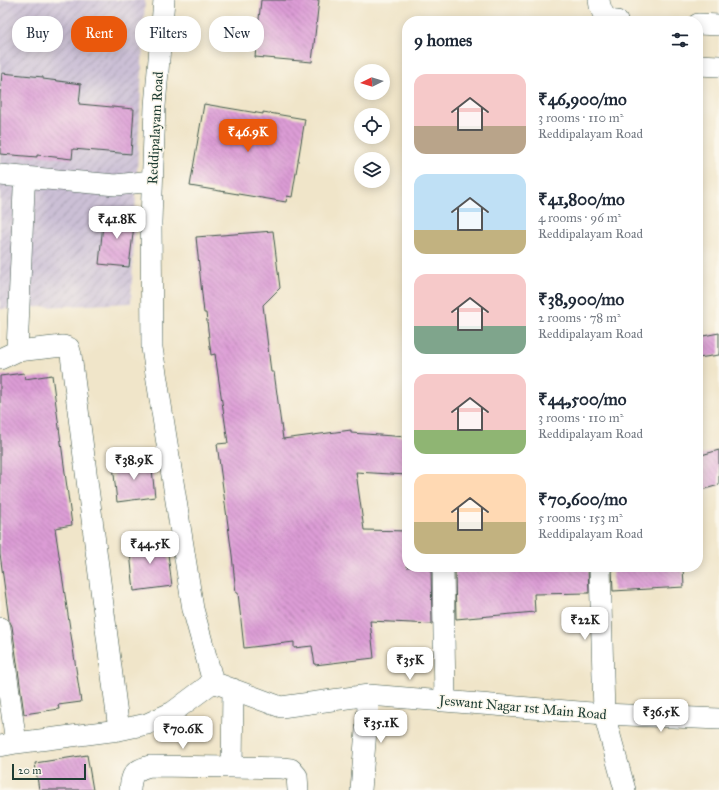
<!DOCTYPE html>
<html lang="en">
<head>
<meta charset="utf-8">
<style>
  :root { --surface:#fff; --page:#f2f2f3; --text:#1f2937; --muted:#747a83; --accent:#ea580c }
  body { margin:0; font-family:"IM FELL Great Primer",serif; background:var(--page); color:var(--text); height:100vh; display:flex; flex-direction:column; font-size:15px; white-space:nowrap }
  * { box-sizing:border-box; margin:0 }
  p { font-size:13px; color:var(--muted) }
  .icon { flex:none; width:22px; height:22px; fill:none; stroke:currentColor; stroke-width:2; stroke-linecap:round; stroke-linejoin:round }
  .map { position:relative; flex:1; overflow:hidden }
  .drawer { position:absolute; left:402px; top:16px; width:301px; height:556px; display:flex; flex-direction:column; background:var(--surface); border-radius:16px; box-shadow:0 2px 10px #0003 }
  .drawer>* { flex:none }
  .guide { position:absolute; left:12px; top:16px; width:330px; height:36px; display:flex; gap:8px }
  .needle { width:26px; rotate:265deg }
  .tools { position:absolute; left:354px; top:64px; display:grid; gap:8px }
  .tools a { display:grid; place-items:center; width:36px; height:36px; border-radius:50%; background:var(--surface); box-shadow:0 2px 10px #0003; font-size:20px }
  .scale { position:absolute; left:12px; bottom:10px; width:74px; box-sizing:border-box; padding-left:4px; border:2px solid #1f3d34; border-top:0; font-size:11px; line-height:14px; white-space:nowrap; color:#1f3d34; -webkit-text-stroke:3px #fbf7ec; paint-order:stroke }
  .price { position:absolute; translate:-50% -34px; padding:0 9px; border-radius:8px; background:#fff; color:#222; font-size:13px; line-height:26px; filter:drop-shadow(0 1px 2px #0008) }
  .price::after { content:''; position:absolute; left:50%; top:24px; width:12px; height:9px; margin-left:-6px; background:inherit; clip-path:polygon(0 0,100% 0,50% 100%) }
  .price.current { background:var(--accent); color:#fff }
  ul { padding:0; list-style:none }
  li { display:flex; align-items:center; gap:12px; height:100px; padding:0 12px }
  li span { display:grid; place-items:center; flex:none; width:112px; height:80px; border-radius:12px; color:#555 }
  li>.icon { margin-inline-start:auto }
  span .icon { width:48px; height:48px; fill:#fffc; stroke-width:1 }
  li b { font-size:17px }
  h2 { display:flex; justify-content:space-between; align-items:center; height:48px; padding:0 12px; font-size:17px }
  .pill { padding:0 14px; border-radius:16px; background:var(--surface); box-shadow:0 2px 10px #0003; font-size:14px; line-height:36px }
  .pill.current { background:var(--accent); color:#fff }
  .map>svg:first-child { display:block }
  .industrial { fill:url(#industrial-furrows) }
  .building { fill:url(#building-back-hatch) }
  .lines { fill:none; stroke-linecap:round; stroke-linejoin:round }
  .street-casing { stroke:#3e564a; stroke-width:22 }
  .street { stroke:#fff; stroke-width:21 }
  .labels { text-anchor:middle; stroke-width:3; stroke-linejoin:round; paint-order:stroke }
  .street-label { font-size:14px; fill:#1f3d34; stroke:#fbf7ec }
</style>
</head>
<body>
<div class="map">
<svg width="719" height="790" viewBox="0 0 719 790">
  <defs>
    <pattern id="industrial-furrows" width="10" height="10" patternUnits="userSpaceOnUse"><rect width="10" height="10" fill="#cbbfd5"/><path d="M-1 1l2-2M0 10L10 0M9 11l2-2" fill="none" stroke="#a49cae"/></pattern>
    <pattern id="building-back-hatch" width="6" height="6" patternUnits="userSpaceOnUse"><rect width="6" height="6" fill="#dc9cd5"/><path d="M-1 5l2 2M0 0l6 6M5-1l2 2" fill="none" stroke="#b280ae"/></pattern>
  </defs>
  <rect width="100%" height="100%" fill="#fbf7ec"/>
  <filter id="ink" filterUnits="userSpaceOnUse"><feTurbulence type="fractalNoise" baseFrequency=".025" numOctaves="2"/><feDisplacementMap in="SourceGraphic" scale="8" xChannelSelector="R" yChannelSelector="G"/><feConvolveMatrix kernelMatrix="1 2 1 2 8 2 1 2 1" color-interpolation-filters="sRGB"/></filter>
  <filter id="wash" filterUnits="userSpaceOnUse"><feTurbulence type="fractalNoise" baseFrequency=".012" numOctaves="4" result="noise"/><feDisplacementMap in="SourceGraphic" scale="16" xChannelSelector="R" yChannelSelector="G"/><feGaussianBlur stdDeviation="0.9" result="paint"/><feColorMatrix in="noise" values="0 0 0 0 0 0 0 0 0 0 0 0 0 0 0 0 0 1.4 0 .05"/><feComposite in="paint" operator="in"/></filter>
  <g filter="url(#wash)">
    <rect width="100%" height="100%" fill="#f0e5c9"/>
    <path class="industrial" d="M 0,0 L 145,0 L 131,303 L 0,309 Z"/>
    <g id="blocks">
      <path class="building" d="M 261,0 L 319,0 L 312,62 L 255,57 Z
        M 2,73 L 43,77 L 43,79 L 81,84 L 79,104 L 134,109 L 131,154 L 73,149 L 72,159 L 37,155 L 37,157 L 0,154 L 0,95 Z
        M 204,104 L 263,114 L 263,112 L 305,119 L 292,197 L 287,196 L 286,202 L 190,186 Z
        M 104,214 L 135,217 L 129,267 L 99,264 Z
        M 273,231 L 280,288 L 263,305 L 271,372 L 274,372 L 283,439 L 351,430 L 351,433 L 407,437 L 407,475 L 356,472 L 364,530 L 407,531 L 407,567 L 431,567 L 432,624 L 370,621 L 374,658 L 315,665 L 312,646 L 294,648 L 294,642 L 244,648 L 238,593 L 236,593 L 232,555 L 217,444 L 228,443 L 215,354 L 211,355 L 206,313 L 204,313 L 196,237 Z
        M 719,333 L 719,355 L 698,358 L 698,337 Z
        M 24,373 L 25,379 L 52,375 L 72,525 L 55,528 L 81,702 L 58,705 L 59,709 L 24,714 L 12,626 L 9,620 L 0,554 L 0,376 Z
        M 719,450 L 719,485 L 698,491 L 698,456 Z
        M 151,460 L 155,497 L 117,502 L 113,465 Z
        M 166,538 L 172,586 L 134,591 L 129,543 Z
        M 511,567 L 588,567 L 589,593 L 534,594 L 535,612 L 456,619 L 455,571 Z
        M 612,567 L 683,567 L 684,587 L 613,591 Z
        M 87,755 L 93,790 L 39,790 L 35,763 Z"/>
    </g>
  </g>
  <g filter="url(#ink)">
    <use href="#blocks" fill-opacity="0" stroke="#3e564a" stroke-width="1"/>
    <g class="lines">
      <g class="street-casing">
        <path id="street" d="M 164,0 L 155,106 L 151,222 L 152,348 L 193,609 L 213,682
          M 599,0 L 600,6 L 604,16 L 613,21 L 617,21
          M 698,24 L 719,25
          M 698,65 L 719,66
          M 0,175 L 116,185 L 152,181
          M 17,351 L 63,346 L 69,348 L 71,355 L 119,730
          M 0,359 L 17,351 L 24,190 L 26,177
          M 443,567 L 445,701
          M 600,567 L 604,714 L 625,790
          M 0,628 L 16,743
          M 213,682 L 281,707 L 369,695 L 604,714 L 719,719
          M 0,746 L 16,743 L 119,730 L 147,724 L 173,712 L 213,682
          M 232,767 L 282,768 L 291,769 L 297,776 L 298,790
          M 130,790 C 131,774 134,770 150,766 L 232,767 L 233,689
          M 361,790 L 369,695"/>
      </g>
      <use href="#street" class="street"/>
    </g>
  </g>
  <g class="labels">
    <g class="street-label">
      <text transform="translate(155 128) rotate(-87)" y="5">Reddipalayam Road</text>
      <text transform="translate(523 707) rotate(5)" y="5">Jeswant Nagar 1st Main Road</text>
    </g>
  </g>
</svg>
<div class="tools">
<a><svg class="needle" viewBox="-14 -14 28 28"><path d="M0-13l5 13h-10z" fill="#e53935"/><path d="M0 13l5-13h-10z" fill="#747a83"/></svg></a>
<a><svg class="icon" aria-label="locate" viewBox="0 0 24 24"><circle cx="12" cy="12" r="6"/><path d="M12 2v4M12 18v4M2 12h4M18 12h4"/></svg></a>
<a><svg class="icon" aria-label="layers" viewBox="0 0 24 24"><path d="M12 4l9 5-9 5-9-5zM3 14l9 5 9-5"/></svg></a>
</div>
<div class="scale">20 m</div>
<b class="price current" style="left:248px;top:153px">₹46.9K</b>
<b class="price" style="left:117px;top:240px">₹41.8K</b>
<b class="price" style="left:134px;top:481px">₹38.9K</b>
<b class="price" style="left:150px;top:565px">₹44.5K</b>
<b class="price" style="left:585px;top:641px">₹22K</b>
<b class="price" style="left:410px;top:681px">₹35K</b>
<b class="price" style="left:661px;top:733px">₹36.5K</b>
<b class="price" style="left:381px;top:744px">₹35.1K</b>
<b class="price" style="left:183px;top:750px">₹70.6K</b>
<div class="guide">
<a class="pill">Buy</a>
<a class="pill current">Rent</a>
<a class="pill">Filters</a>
<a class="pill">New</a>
</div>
<section class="drawer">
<h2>9 homes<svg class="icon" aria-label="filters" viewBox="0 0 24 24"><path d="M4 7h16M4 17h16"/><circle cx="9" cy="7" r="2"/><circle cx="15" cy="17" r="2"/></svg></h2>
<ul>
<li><span style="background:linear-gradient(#f6c9c9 65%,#b9a48a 0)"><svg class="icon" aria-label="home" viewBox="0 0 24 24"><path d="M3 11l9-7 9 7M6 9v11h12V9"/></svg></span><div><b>₹46,900/mo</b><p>3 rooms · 110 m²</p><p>Reddipalayam Road</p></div></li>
<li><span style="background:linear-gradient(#bfe0f5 70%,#c2b280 0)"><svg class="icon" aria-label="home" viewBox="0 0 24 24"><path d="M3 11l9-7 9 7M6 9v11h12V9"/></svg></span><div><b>₹41,800/mo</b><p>4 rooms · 96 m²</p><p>Reddipalayam Road</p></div></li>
<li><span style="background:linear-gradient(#f6c9c9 65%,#7fa58c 0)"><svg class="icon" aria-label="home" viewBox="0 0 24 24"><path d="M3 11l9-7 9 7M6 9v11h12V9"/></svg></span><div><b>₹38,900/mo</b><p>2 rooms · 78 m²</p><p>Reddipalayam Road</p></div></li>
<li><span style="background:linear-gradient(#f6c9c9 70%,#8fb573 0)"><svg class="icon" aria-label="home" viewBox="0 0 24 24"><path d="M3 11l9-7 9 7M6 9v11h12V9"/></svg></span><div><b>₹44,500/mo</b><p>3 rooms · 110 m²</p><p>Reddipalayam Road</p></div></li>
<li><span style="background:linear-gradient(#ffd9b3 60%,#c2b280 0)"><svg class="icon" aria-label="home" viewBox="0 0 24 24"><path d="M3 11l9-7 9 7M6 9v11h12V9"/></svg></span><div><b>₹70,600/mo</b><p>5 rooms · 153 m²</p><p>Reddipalayam Road</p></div></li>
</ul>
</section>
</div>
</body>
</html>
